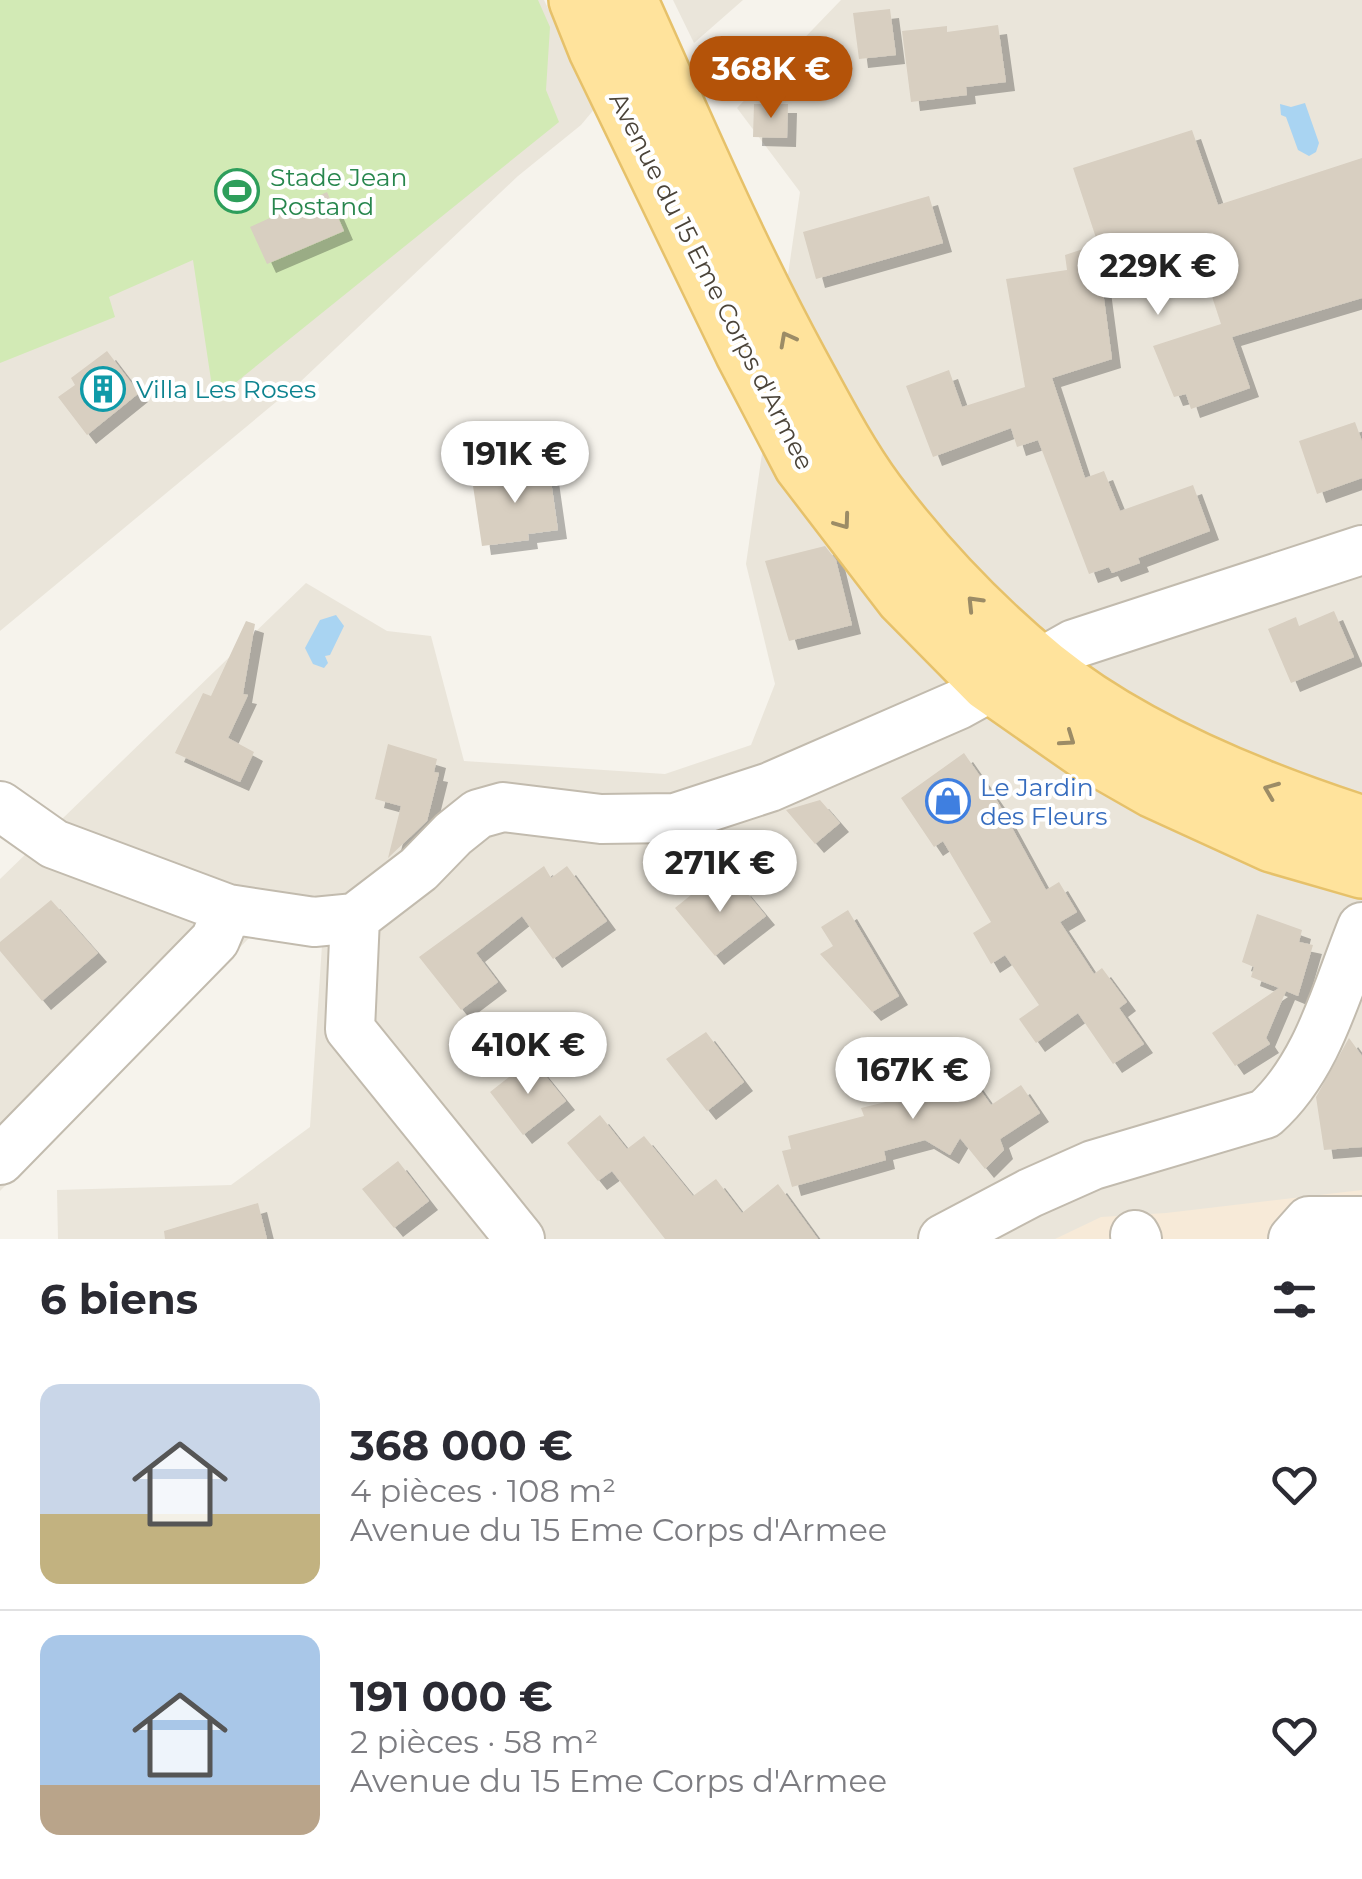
<!DOCTYPE html>
<html lang="fr">
<head>
<meta charset="utf-8">
<style>
  :root { --surface:#fff; --page:#f7f7f7; --text:#2b2b33; --muted:#7c7c81; --line:#e1e1e2; --accent:#b45309 }
  body { margin:0; font-family:Montserrat,sans-serif; background:var(--page); color:var(--text); height:100vh; display:flex; flex-direction:column; font-size:38px; white-space:nowrap }
  * { box-sizing:border-box; margin:0 }
  p { font-size:32px; color:var(--muted) }
  .icon { flex:none; width:55px; height:55px; fill:none; stroke:currentColor; stroke-width:2; stroke-linecap:round; stroke-linejoin:round }
  .map { position:relative; height:1239px; overflow:hidden }
  .details { display:flex; flex-direction:column; background:var(--surface); flex:1 }
  .details>* { flex:none }
  .price { position:absolute; translate:-50% -85px; padding:0 22px; border-radius:35px; background:#fff; color:#222; font-size:32px; line-height:65px; filter:drop-shadow(0 2px 5px #0008) }
  .price::after { content:''; position:absolute; left:50%; top:60px; width:30px; height:22px; margin-left:-15px; background:inherit; clip-path:polygon(0 0,100% 0,50% 100%) }
  .price.on { background:var(--accent); color:#fff }
  ul { padding:0; list-style:none }
  li { display:flex; align-items:center; gap:30px; height:250px; padding:0 40px }
  li+li { border-top:2px solid var(--line) }
  li span { display:grid; place-items:center; flex:none; width:280px; height:200px; border-radius:20px; color:#555 }
  li>.icon { margin-inline-start:auto }
  span .icon { width:120px; height:120px; fill:#fffc; stroke-width:1 }
  li b { font-size:42px }
  h2 { display:flex; justify-content:space-between; align-items:center; height:120px; padding:0 40px; font-size:42px }
  .map>svg:first-child { display:block }
  .residential { fill:#eae5da }
  .commercial { fill:#f7ead8 }
  .green { fill:#d2eab5 }
  .water { fill:#a9d4f2 }
  .building { fill:#d8cfc1; filter:url(#shadow) }
  .lines { fill:none; stroke-linecap:round; stroke-linejoin:round }
  .minor-casing { stroke:#c2bbae; stroke-width:52 }
  .major-casing { stroke:#e6c16a; stroke-width:60 }
  .minor { stroke:#fff; stroke-width:48 }
  .major { stroke:#ffe39c; stroke-width:55 }
  .oneway { stroke:#9c8c66 }
  .labels { text-anchor:middle; stroke-width:8; stroke-linejoin:round; paint-order:stroke }
  .leisure-label { font-size:25px; fill:#27864d; stroke:#fff; text-anchor:start }
  .street-label { font-size:25px; fill:#4b4439; stroke:#fff }
  .culture-label { font-size:25px; fill:#0d838f; stroke:#fff; text-anchor:start }
  .shop-label { font-size:25px; fill:#366cbe; stroke:#fff; text-anchor:start }
</style>
</head>
<body>
<div class="map">
<svg width="1362" height="1239" viewBox="0 0 1362 1239">
  <defs>
    <filter id="shadow"><feDropShadow dx="9" dy="9" stdDeviation="0" flood-color="#0004"/></filter>
  </defs>
  <rect width="100%" height="100%" fill="#f6f3ec"/>
  <path class="residential" d="M 0,0 L 544,0 L 596,107 L 581,125 L 518,176 L 299,383 L 0,631 Z
    M 673,0 L 743,0 L 694,43 Z
    M 841,0 L 1362,0 L 1362,1239 L 58,1239 L 57,1190 L 231,1185 L 310,1127 L 322,945 L 255,932 L 0,1191 L 0,879 L 306,583 L 387,631 L 431,636 L 464,761 L 665,774 L 751,745 L 775,684 L 746,564 L 800,192 L 737,108 Z"/>
  <path class="commercial" d="M 1362,1190 L 1362,1239 L 1055,1239 L 1101,1217 L 1166,1213 Z"/>
  <path class="green" d="M 0,0 L 538,0 L 550,27 L 546,90 L 559,122 L 214,400 L 193,260 L 109,297 L 115,317 L 0,363 Z"/>
  <path class="water" d="M 1305,103 L 1319,143 L 1316,152 L 1309,156 L 1298,150 L 1286,117 L 1281,115 L 1280,104 L 1291,107 Z
    M 336,615 L 344,626 L 330,655 L 325,656 L 328,663 L 324,668 L 313,664 L 305,648 L 320,620 Z"/>
  <path class="building" d="M 890,9 L 896,55 L 859,59 L 853,13 Z
    M 998,25 L 1006,82 L 966,87 L 967,95 L 911,102 L 902,31 L 947,26 L 947,32 Z
    M 754,104 L 788,104 L 787,138 L 753,137 Z
    M 1192,130 L 1218,205 L 1362,158 L 1362,298 L 1232,337 L 1250,388 L 1191,409 L 1186,394 L 1174,397 L 1153,346 L 1221,324 L 1195,245 L 1101,276 L 1112,359 L 1052,378 L 1085,478 L 1104,471 L 1120,511 L 1193,485 L 1210,531 L 1138,558 L 1140,563 L 1112,573 L 1109,567 L 1089,574 L 1038,440 L 1017,447 L 1011,428 L 933,457 L 906,386 L 949,370 L 962,407 L 1025,387 L 1006,279 L 1067,270 L 1065,255 L 1098,244 L 1073,168 Z
    M 327,192 L 344,231 L 267,264 L 250,227 Z
    M 929,196 L 943,243 L 816,279 L 803,232 Z
    M 107,351 L 139,393 L 87,435 L 58,397 L 75,385 L 71,378 Z
    M 1355,422 L 1362,441 L 1362,478 L 1317,494 L 1299,441 Z
    M 549,467 L 558,530 L 528,534 L 529,540 L 482,546 L 472,479 Z
    M 825,546 L 836,560 L 852,625 L 789,641 L 765,561 Z
    M 1334,611 L 1354,657 L 1291,683 L 1268,629 L 1296,617 L 1299,626 Z
    M 246,621 L 255,624 L 243,694 L 248,695 L 228,738 L 254,752 L 240,782 L 175,753 L 203,693 L 211,696 Z
    M 388,744 L 437,759 L 434,772 L 439,773 L 427,821 L 388,858 L 401,806 L 375,799 Z
    M 964,753 L 998,802 L 1046,890 L 1059,882 L 1077,912 L 1060,922 L 1094,974 L 1102,968 L 1127,1002 L 1119,1008 L 1144,1044 L 1113,1064 L 1078,1013 L 1036,1043 L 1019,1019 L 1039,1005 L 1005,955 L 991,964 L 973,933 L 991,922 L 943,841 L 934,847 L 901,798 Z
    M 820,800 L 840,823 L 815,844 L 786,810 Z
    M 544,866 L 551,878 L 567,866 L 607,921 L 553,959 L 522,916 L 476,953 L 498,982 L 461,1010 L 419,957 Z
    M 713,877 L 729,897 L 742,887 L 766,916 L 715,956 L 675,908 Z
    M 51,900 L 98,953 L 42,1001 L 0,951 L 0,942 Z
    M 848,910 L 899,996 L 872,1012 L 820,954 L 833,946 L 821,927 Z
    M 1257,914 L 1302,930 L 1299,942 L 1313,945 L 1298,996 L 1286,991 L 1266,1038 L 1270,1044 L 1235,1066 L 1212,1033 L 1279,988 L 1251,977 L 1254,967 L 1242,962 Z
    M 706,1032 L 744,1082 L 707,1111 L 666,1059 Z
    M 1349,1038 L 1362,1056 L 1362,1147 L 1324,1150 L 1316,1097 Z
    M 951,1048 L 991,1105 L 1021,1085 L 1040,1113 L 1000,1139 L 1004,1150 L 985,1169 L 960,1138 L 950,1155 L 925,1140 L 884,1151 L 886,1160 L 792,1187 L 782,1151 L 791,1149 L 788,1136 L 864,1116 L 861,1108 L 894,1100 L 885,1080 Z
    M 532,1059 L 566,1101 L 523,1135 L 490,1092 Z
    M 600,1115 L 627,1149 L 644,1136 L 693,1196 L 716,1179 L 742,1213 L 778,1184 L 818,1239 L 665,1239 L 612,1171 L 598,1181 L 567,1143 Z
    M 398,1161 L 429,1201 L 394,1228 L 362,1189 Z
    M 258,1203 L 267,1239 L 165,1239 L 164,1231 Z"/>
  <g class="lines">
    <g class="minor-casing">
      <path id="minor" d="M 1045,669 L 1058,653 L 1074,644 L 1362,550
        M 0,806 L 54,844 L 228,909 L 314,922 L 355,918 L 419,869 L 453,834 L 478,814 L 503,807 L 601,819 L 675,818 L 770,787 L 958,705 L 978,694 L 988,683
        M 355,918 L 350,1029 L 520,1239
        M 0,1160 L 215,940 L 228,909
        M 1135,1235 L 1137,1239
        M 943,1239 L 1030,1193 L 1093,1165 L 1265,1114 C 1318,1067 1336,991 1362,927
        M 1293,1239 L 1309,1221 L 1362,1221"/>
    </g>
    <g class="major-casing">
      <path id="major" d="M 577,0 L 597,50 L 743,352 L 802,465 L 904,598 L 988,683 L 1084,750 L 1154,790 L 1272,844 L 1362,870
        M 629,0 C 684,122 736,245 800,363 C 824,407 847,452 877,493 C 925,557 982,617 1044,668 C 1133,740 1254,789 1362,824"/>
    </g>
    <use href="#minor" class="minor"/>
    <use href="#major" class="major"/>
  </g>
  <defs><path id="oneway-chevron" d="M-2-3.5L2.5 0L-2 3.5" fill="none" stroke-width="1.6" stroke-linecap="round" stroke-linejoin="round" transform="scale(2.5)"/></defs>
  <g class="oneway">
    <use href="#oneway-chevron" transform="translate(787 339) rotate(-118)"/>
    <use href="#oneway-chevron" transform="translate(843 522) rotate(54)"/>
    <use href="#oneway-chevron" transform="translate(974 603) rotate(-134)"/>
    <use href="#oneway-chevron" transform="translate(1068 739) rotate(35)"/>
    <use href="#oneway-chevron" transform="translate(1271 790) rotate(-158)"/>
  </g>
  <defs>
    <g id="stadium-ring" transform="scale(2.25)"><circle r="9.5" fill="#fff" stroke="#2e9e5b" stroke-width="1.5"/><path d="M0-5a6.5 5 0 1 0 0 10a6.5 5 0 1 0 0-10ZM-3.5-1.8h7v3.6h-7Z" fill="#2e9e5b"/></g>
    <g id="building-ring" transform="scale(2.25)"><circle r="9.5" fill="#fff" stroke="#0f9aa8" stroke-width="1.5"/><path d="M-4-6H4V6H1V3H-1V6H-4ZM-2.5-4.3h1.7v1.8h-1.7ZM.8-4.3h1.7v1.8H.8ZM-2.5-1h1.7V.8h-1.7ZM.8-1h1.7V.8H.8Z" fill="#0f9aa8"/></g>
    <g id="shop-ring" transform="scale(2.25)"><circle r="9.5" fill="#fff" stroke="#3f7fe0" stroke-width="1.5"/><path d="M-5-2.5h2.3a2.7 3.5 0 0 1 5.4 0H5L5.5 6h-11ZM-1.5-2.5h3a1.5 2.3 0 0 0-3 0Z" fill="#3f7fe0"/></g>
  </defs>
  <g fill-rule="evenodd">
    <use href="#stadium-ring" x="237" y="191"/>
    <use href="#building-ring" x="103" y="389"/>
    <use href="#shop-ring" x="948" y="801"/>
  </g>
  <g class="labels">
    <g class="leisure-label">
      <text x="270" y="186">Stade Jean<tspan x="270" dy="29">Rostand</tspan></text>
    </g>
    <g class="street-label">
      <text transform="translate(712 281) rotate(63)" y="9">Avenue du 15 Eme Corps d'Armee</text>
    </g>
    <g class="culture-label">
      <text x="136" y="398">Villa Les Roses</text>
    </g>
    <g class="shop-label">
      <text x="980" y="796">Le Jardin<tspan x="980" dy="29">des Fleurs</tspan></text>
    </g>
  </g>
</svg>
<b class="price on" style="left:771px;top:121px">368K €</b>
<b class="price" style="left:1158px;top:318px">229K €</b>
<b class="price" style="left:515px;top:506px">191K €</b>
<b class="price" style="left:720px;top:915px">271K €</b>
<b class="price" style="left:528px;top:1097px">410K €</b>
<b class="price" style="left:913px;top:1122px">167K €</b>
</div>
<section class="details">
<h2>6 biens<svg class="icon" aria-label="filters" viewBox="0 0 24 24"><path d="M4 7h16M4 17h16"/><circle cx="9" cy="7" r="2"/><circle cx="15" cy="17" r="2"/></svg></h2>
<ul>
<li><span style="background:linear-gradient(#c9d6e8 65%,#c2b280 0)"><svg class="icon" aria-label="home" viewBox="0 0 24 24"><path d="M3 11l9-7 9 7M6 9v11h12V9"/></svg></span><div><b>368 000 €</b><p>4 pièces · 108 m²</p><p>Avenue du 15 Eme Corps d'Armee</p></div><svg class="icon" aria-label="heart" viewBox="0 0 24 24"><path d="M12 20l-8-8c-3-5 5-10 8-4 3-6 11-1 8 4z"/></svg></li>
<li><span style="background:linear-gradient(#a9c7e8 75%,#b9a48a 0)"><svg class="icon" aria-label="home" viewBox="0 0 24 24"><path d="M3 11l9-7 9 7M6 9v11h12V9"/></svg></span><div><b>191 000 €</b><p>2 pièces · 58 m²</p><p>Avenue du 15 Eme Corps d'Armee</p></div><svg class="icon" aria-label="heart" viewBox="0 0 24 24"><path d="M12 20l-8-8c-3-5 5-10 8-4 3-6 11-1 8 4z"/></svg></li>
</ul>
</section>
</body>
</html>
